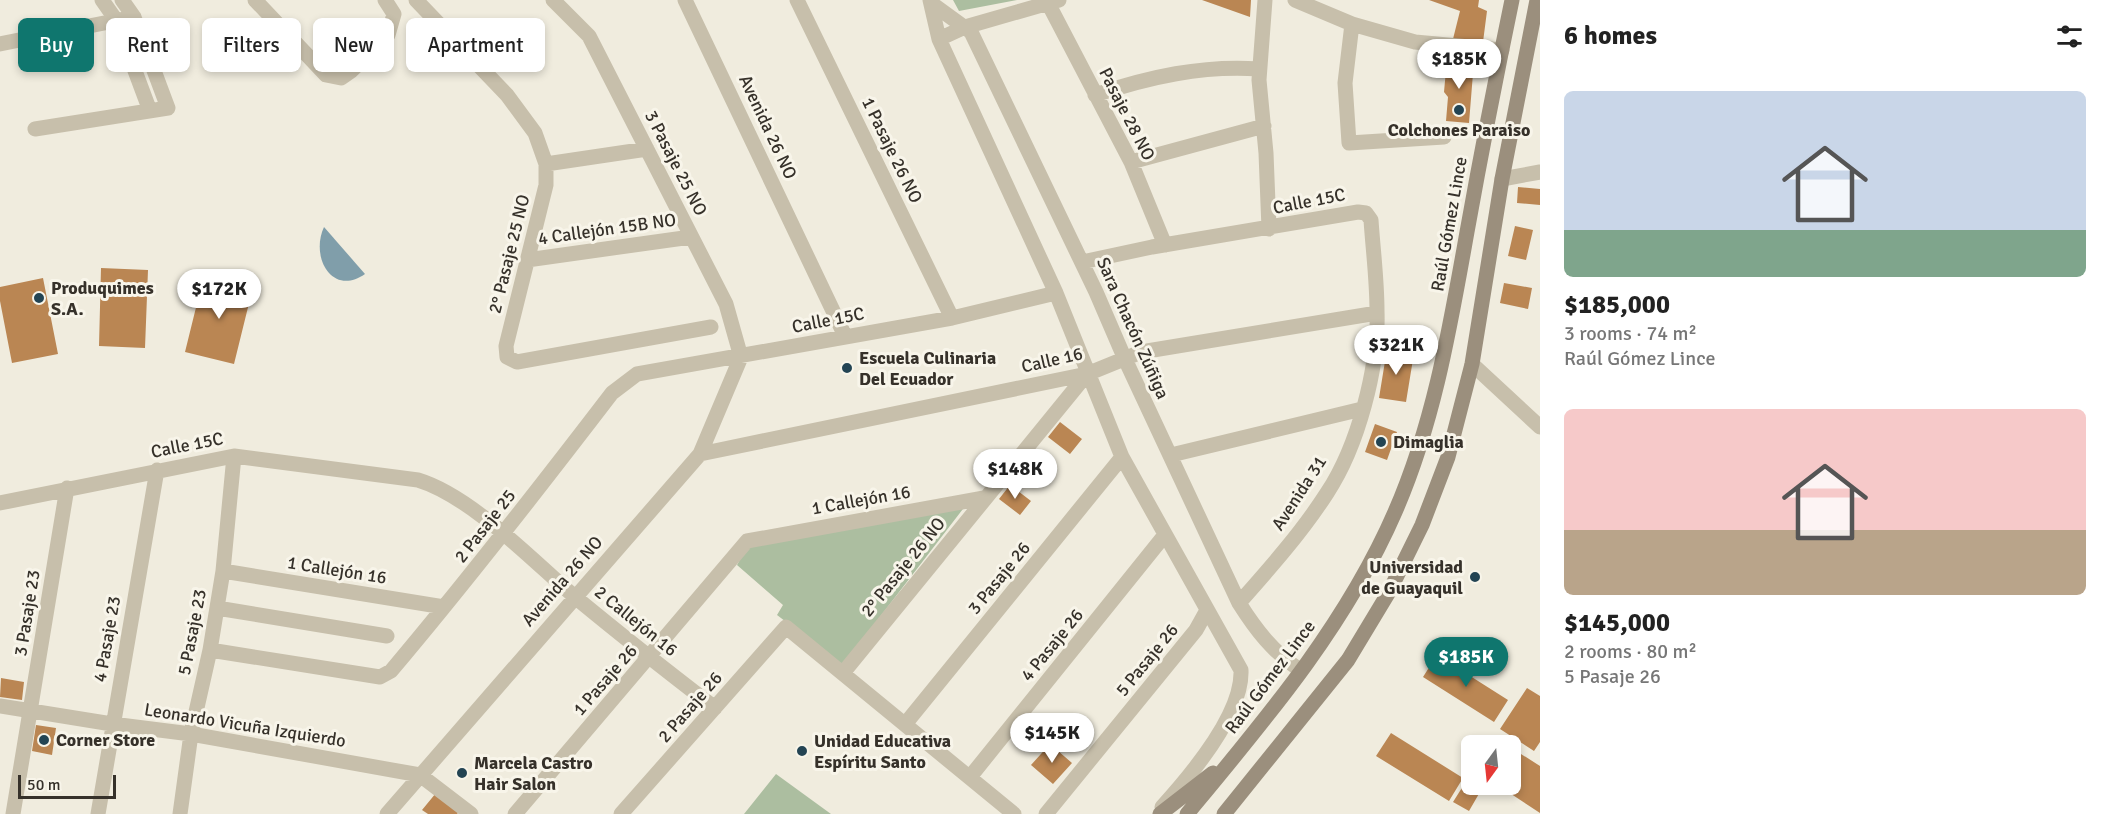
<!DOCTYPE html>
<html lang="en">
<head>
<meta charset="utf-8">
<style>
  :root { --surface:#fff; --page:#f6f6f6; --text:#222; --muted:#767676; --accent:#0f766e }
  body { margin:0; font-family:Signika,sans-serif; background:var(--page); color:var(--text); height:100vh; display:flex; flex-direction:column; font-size:22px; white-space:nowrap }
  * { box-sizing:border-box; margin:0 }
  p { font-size:20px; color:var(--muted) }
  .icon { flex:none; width:33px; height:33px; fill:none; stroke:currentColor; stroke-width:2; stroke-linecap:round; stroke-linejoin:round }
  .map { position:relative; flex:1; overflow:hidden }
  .drawer { display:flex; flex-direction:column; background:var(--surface); width:570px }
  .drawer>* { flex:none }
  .hud { position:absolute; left:18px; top:18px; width:570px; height:54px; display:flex; gap:12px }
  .needle { width:39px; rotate:195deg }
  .buttons { position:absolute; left:1461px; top:735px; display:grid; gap:12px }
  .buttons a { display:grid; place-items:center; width:60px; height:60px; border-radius:9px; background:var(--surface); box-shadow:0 3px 9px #0003; font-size:30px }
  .scale { position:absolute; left:18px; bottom:15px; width:98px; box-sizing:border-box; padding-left:6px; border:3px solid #36312a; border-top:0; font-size:16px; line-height:21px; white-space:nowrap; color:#36312a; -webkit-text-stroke:4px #f8f5ea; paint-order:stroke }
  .price { position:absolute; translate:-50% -51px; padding:0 14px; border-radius:21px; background:#fff; color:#222; font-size:20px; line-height:39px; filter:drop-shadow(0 2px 3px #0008) }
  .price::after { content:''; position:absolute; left:50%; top:36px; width:18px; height:14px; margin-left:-9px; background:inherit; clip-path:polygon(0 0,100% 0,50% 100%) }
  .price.current { background:var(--accent); color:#fff }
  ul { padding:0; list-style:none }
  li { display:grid; align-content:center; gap:12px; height:318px; padding:0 24px }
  li span { display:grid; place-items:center; height:186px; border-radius:9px; color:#555 }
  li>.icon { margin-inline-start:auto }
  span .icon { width:108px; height:108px; fill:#fffc; stroke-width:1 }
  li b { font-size:26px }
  h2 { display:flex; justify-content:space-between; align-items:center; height:72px; padding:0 24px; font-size:26px }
  .tag { padding:0 21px; border-radius:9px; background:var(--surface); box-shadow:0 3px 9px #0003; font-size:21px; line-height:54px }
  .tag.current { background:var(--accent); color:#fff }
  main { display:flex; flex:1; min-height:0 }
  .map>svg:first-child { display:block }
  .green { fill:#acbea0 }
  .water { fill:#809eaa }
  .building { fill:#ba8653 }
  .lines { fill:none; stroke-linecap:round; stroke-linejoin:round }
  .street { stroke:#c7bfab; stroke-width:15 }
  .secondary { stroke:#9b8f7d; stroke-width:15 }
  .poi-dot { fill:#234453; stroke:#f8f5ea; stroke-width:2 }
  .labels { text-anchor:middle; stroke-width:6; stroke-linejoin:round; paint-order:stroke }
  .street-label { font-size:18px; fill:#36312a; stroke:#f8f5ea }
  .poi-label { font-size:18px; font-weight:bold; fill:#36312a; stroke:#f8f5ea; text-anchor:start }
</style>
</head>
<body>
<main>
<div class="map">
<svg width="1540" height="814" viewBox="0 0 1540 814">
  <rect width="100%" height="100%" fill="#f0ecde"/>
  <path class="green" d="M 953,0 L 1017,0 L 959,11 Z
    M 966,505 L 843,665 L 777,615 L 783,605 L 737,565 L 747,547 Z
    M 776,774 L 831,814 L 744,814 Z"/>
  <path class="water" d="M 324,227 L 365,274 C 332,297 310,257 324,227 Z"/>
  <path class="building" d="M 1202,0 L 1251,0 L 1250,17 Z
    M 1429,0 L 1479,0 L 1478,7 L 1487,11 L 1483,42 L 1453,39 L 1460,11 Z
    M 1447,59 L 1474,61 L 1469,123 L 1446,121 L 1448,97 L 1444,92 Z
    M 1518,187 L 1540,189 L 1540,205 L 1517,203 Z
    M 1515,226 L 1533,230 L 1526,260 L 1508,256 Z
    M 101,268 L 148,270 L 145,348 L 99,346 Z
    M 204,275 L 253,287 L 234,364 L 185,352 Z
    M 43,278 L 58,354 L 12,363 L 0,301 L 0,287 Z
    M 1504,283 L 1532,288 L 1528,309 L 1500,303 Z
    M 1387,349 L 1414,353 L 1406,402 L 1379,398 Z
    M 1060,422 L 1082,439 L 1070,454 L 1048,437 Z
    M 1375,424 L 1397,432 L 1387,460 L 1365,452 Z
    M 1010,485 L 1031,501 L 1020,515 L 999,499 Z
    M 1437,655 L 1508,700 L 1494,722 L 1423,677 Z
    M 1,678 L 24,682 L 22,700 L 0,697 Z
    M 1527,688 L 1540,696 L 1540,742 L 1534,751 L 1500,729 Z
    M 36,725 L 56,728 L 52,755 L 32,751 Z
    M 1391,733 L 1463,778 L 1449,801 L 1376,756 Z
    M 1492,735 L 1509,746 L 1485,746 Z
    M 1050,744 L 1072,763 L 1053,784 L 1031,765 Z
    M 1510,747 L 1540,766 L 1540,813 L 1496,784 L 1510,784 Z
    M 1465,783 L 1480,792 L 1469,811 L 1453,802 Z
    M 436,793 L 459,812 L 457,814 L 428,814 L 422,810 Z"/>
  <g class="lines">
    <path class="street" d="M 102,0 L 116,20 L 150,111
      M 255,0 L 326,75 L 341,78 L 351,71 L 388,35 L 394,14 L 385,0
      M 416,0 L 507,95 L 535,133 L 546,164 L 546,185 L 506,346 L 507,357 L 517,362 L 711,327
      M 685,0 L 845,336
      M 797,0 L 952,318
      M 930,0 L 939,39 L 1056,293 L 1122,457 L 1241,670 C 1243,714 1191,775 1162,807
      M 1265,0 L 1259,80 L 1266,153 L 1269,229
      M 1295,0 L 1352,24 L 1415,42 L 1502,50
      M 931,3 L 971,32 L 1096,292 L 1124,357 L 1239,603 C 1256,630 1273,652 1300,670
      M 1048,3 L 1131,162 L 1165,245
      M 1352,24 L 1345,83 L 1349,143 L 1444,137
      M 939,39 L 965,27 L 1059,0
      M 0,44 L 134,17
      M 1095,95 C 1149,77 1202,65 1259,69
      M 35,129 L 168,108 L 134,17 L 122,0
      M 1131,162 L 1264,126
      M 546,164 L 647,149
      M 1502,179 L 1540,172
      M 527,260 L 691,237
      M 1082,262 L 1152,247 L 1358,212 L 1366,213 L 1371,220 C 1373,250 1377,280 1377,311 C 1379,367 1358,446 1327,493 C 1302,532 1270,568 1239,603
      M 1472,364 L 1540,427
      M 700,454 L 1087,374 L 1141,352 L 1377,313
      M 1171,455 L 1362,409
      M 0,503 L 234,456 L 418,480 C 471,496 532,560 575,597 C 621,635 668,672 715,708
      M 223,571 L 444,607
      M 217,608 L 387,636
      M 210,650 L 380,677 L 391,671 C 468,580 540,487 612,393 L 637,374 L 952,318 L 1056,293
      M 843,673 L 1087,374
      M 0,706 L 112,724 L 191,734 L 420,775 L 471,814
      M 906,723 L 1122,457
      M 970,777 L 1164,536
      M 13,814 L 67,488
      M 98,814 L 157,470
      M 180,814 L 191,734 L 210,650 L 223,571 L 234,456
      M 387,814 L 700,454 L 741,357 L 726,304 L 589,36 L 553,0
      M 515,814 L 747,541 L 984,498
      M 621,814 L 786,627 L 1014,814
      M 1046,814 L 1196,630 L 1206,612"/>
    <path class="secondary" d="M 1160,814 L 1213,773
      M 1187,814 C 1265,720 1346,625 1395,512 C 1434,423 1450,327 1467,232 C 1481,154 1496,77 1512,0
      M 1224,814 L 1348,660 L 1389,592 L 1422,525 L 1448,457 L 1472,364 L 1502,179 L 1537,0"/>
  </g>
  <g class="poi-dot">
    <circle cx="1459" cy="110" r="6"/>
    <circle cx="39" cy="298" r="6"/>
    <circle cx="847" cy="368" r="6"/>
    <circle cx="1381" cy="442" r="6"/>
    <circle cx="1475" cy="577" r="6"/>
    <circle cx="44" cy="740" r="6"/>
    <circle cx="802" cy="751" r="6"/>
    <circle cx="462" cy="773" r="6"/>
  </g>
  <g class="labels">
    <g class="street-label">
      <text transform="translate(1127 114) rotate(63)" y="6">Pasaje 28 NO</text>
      <text transform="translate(768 127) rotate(65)" y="6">Avenida 26 NO</text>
      <text transform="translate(892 150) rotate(64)" y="6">1 Pasaje 26 NO</text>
      <text transform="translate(676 163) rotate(63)" y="6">3 Pasaje 25 NO</text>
      <text transform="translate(1309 201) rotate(-11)" y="6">Calle 15C</text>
      <text transform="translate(1449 224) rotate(-80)" y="6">Raúl Gómez Lince</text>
      <text transform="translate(607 229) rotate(-8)" y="6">4 Callejón 15B NO</text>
      <text transform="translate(509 254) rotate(-76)" y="6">2° Pasaje 25 NO</text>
      <text transform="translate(828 320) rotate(-11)" y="6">Calle 15C</text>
      <text transform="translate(1133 328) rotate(66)" y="6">Sara Chacón Zúñiga</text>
      <text transform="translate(1052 360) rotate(-13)" y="6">Calle 16</text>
      <text transform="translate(187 445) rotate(-11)" y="6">Calle 15C</text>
      <text transform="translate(1299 493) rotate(-57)" y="6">Avenida 31</text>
      <text transform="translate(861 500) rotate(-10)" y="6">1 Callejón 16</text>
      <text transform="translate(485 526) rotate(-52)" y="6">2 Pasaje 25</text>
      <text transform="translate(903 567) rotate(-51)" y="6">2° Pasaje 26 NO</text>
      <text transform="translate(337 570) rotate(9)" y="6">1 Callejón 16</text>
      <text transform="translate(999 578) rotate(-51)" y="6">3 Pasaje 26</text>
      <text transform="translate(562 581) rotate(-49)" y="6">Avenida 26 NO</text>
      <text transform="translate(27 613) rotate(-81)" y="6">3 Pasaje 23</text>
      <text transform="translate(636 621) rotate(39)" y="6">2 Callejón 16</text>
      <text transform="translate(192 632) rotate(-79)" y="6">5 Pasaje 23</text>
      <text transform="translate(107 639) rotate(-80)" y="6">4 Pasaje 23</text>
      <text transform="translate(1052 645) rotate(-51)" y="6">4 Pasaje 26</text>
      <text transform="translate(1147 660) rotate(-51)" y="6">5 Pasaje 26</text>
      <text transform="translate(1270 677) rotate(-53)" y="6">Raúl Gómez Lince</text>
      <text transform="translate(605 680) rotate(-49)" y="6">1 Pasaje 26</text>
      <text transform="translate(690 707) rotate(-49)" y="6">2 Pasaje 26</text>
      <text transform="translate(245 725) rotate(9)" y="6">Leonardo Vicuña Izquierdo</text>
    </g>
    <g class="poi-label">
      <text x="1459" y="136" text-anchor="middle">Colchones Paraiso</text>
      <text x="51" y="294">Produquimes<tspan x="51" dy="21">S.A.</tspan></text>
      <text x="859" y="364">Escuela Culinaria<tspan x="859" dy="21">Del Ecuador</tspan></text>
      <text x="1393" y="448">Dimaglia</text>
      <text x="1463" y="573" text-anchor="end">Universidad<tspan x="1463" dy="21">de Guayaquil</tspan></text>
      <text x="56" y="746">Corner Store</text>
      <text x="814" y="747">Unidad Educativa<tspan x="814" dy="21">Espíritu Santo</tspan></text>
      <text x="474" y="769">Marcela Castro<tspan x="474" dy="21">Hair Salon</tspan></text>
    </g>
  </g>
</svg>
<div class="buttons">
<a><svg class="needle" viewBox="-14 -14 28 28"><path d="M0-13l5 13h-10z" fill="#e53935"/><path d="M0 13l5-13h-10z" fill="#767676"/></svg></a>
</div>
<div class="scale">50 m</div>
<b class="price" style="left:1459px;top:90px">$185K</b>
<b class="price" style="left:219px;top:320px">$172K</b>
<b class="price" style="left:1396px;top:376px">$321K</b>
<b class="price" style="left:1015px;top:500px">$148K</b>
<b class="price current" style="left:1466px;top:688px">$185K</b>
<b class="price" style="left:1052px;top:764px">$145K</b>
<div class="hud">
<a class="tag current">Buy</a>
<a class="tag">Rent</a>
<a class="tag">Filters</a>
<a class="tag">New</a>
<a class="tag">Apartment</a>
</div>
</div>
<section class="drawer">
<h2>6 homes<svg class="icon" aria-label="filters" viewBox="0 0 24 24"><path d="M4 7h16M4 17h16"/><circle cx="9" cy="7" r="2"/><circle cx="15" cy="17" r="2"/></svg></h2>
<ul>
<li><span style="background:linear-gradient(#c9d6e8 75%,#7fa58c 0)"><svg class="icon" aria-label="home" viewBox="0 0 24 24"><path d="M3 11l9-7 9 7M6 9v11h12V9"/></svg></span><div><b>$185,000</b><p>3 rooms · 74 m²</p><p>Raúl Gómez Lince</p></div></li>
<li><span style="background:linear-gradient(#f6c9c9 65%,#b9a48a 0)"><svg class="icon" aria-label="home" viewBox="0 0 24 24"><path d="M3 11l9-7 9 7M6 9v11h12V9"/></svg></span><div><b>$145,000</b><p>2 rooms · 80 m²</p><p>5 Pasaje 26</p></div></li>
</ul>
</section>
</main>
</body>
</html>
